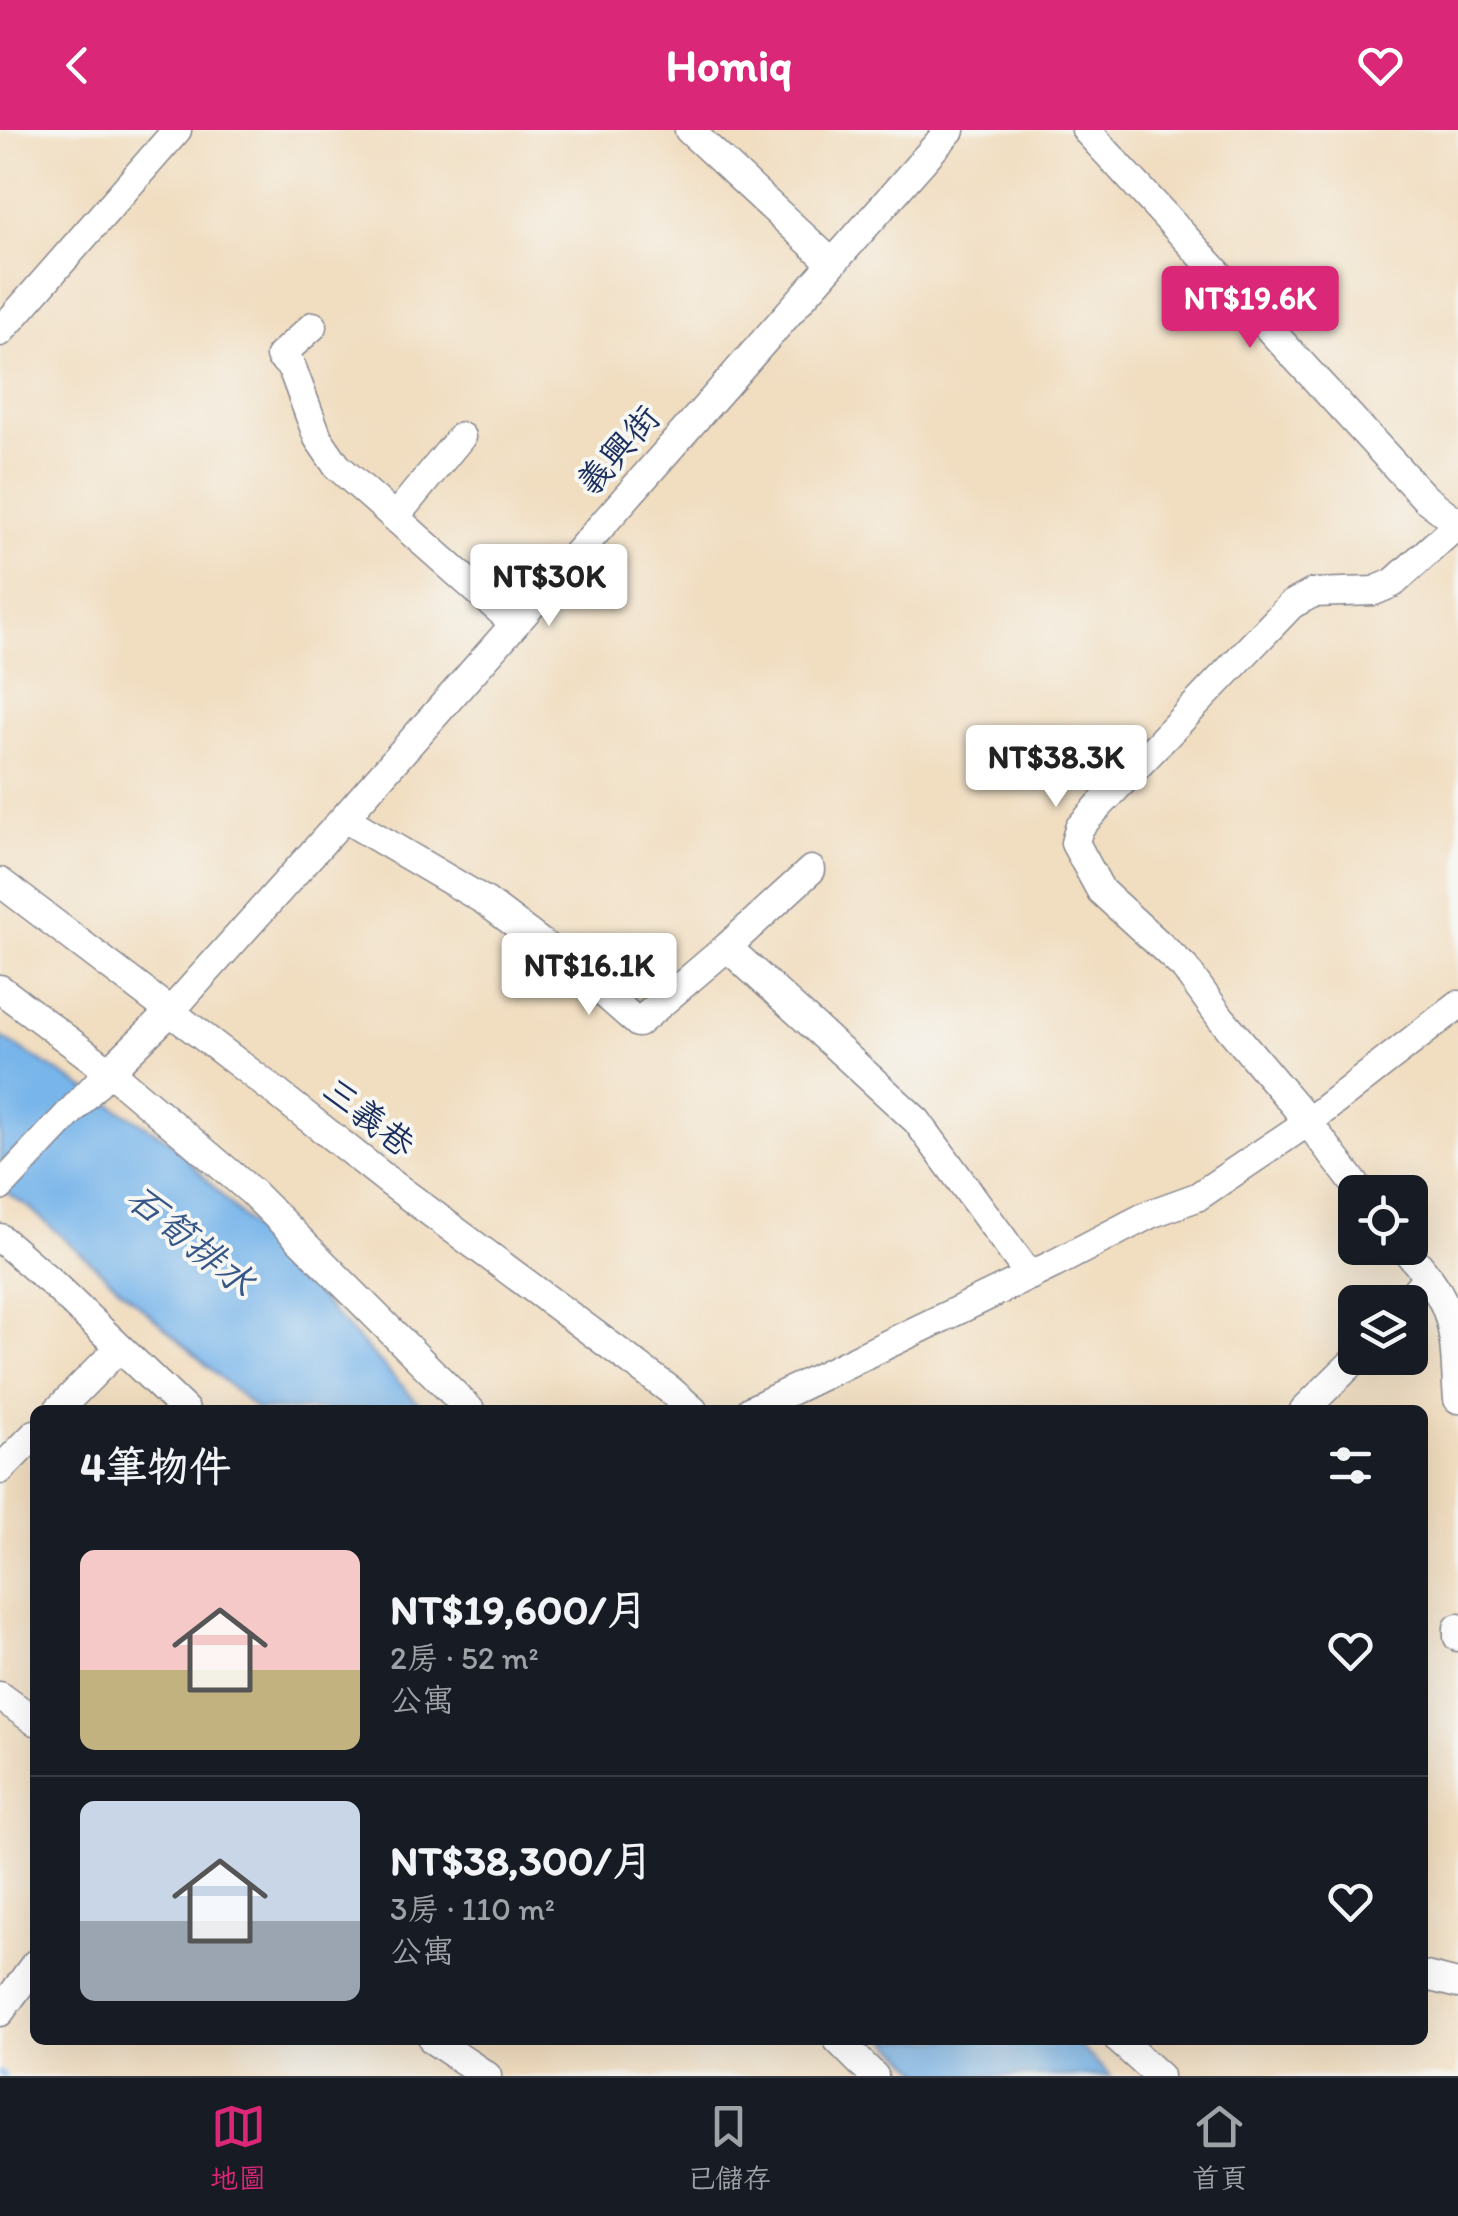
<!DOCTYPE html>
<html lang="zh-TW">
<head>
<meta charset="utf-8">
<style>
  :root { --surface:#171b24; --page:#20242c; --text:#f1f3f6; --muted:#9ea1a6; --line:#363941; --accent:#db2777 }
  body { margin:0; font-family:Itim,"LXGW WenKai TC",sans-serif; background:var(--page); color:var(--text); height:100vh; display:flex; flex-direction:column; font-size:38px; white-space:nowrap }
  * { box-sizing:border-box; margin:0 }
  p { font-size:32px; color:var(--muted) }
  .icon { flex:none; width:55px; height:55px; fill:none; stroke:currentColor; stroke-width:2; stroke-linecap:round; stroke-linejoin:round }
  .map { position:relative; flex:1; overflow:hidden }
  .drawer { position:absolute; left:30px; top:1275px; width:1398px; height:640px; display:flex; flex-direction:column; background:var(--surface); border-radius:15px; box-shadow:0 10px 40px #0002 }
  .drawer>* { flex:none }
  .tools { position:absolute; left:1338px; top:1045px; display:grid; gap:20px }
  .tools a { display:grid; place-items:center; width:90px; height:90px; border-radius:15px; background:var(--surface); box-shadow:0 10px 40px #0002; font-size:50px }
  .price { position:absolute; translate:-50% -85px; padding:0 22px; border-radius:10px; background:#fff; color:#222; font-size:32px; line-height:65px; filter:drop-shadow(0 2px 5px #0008) }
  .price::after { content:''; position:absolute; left:50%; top:60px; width:30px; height:22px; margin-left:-15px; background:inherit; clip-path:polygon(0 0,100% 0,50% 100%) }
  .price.current { background:var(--accent); color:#fff }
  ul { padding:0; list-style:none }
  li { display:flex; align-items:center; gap:30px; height:250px; padding:0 50px }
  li+li { border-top:2px solid var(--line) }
  li span { display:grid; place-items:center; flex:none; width:280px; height:200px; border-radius:15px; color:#555 }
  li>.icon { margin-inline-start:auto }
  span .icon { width:120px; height:120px; fill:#fffc; stroke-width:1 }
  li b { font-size:42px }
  h2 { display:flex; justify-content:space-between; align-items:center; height:120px; padding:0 50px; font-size:42px }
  header { display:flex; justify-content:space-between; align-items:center; height:130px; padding:0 50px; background:var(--accent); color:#fff; font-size:45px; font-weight:800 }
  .tab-bar { display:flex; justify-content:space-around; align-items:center; height:140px; border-top:2px solid var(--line); background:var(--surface); font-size:28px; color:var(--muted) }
  .tab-bar a { display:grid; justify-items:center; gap:5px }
  .tab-bar .current { color:var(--accent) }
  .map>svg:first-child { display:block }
  .water { fill:#78b5ea; stroke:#4a72a4; stroke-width:2.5 }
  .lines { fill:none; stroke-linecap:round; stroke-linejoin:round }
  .stream { stroke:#78b5ea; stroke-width:5 }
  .minor-casing { stroke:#86868e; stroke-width:31 }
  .minor { stroke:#fff; stroke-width:28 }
  .labels { text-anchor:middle; stroke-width:8; stroke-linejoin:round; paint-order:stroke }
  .street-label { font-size:35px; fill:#1b2f5e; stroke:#f6f6f2 }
  .water-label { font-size:38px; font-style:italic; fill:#375788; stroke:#f6f6f2 }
</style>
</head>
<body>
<header><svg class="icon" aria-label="back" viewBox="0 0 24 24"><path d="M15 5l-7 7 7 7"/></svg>Homiq<svg class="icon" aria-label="heart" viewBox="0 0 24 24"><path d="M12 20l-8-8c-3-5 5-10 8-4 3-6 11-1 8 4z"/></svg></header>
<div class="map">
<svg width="1458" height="1946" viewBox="0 0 1458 1946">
  <rect width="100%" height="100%" fill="#f6f6f2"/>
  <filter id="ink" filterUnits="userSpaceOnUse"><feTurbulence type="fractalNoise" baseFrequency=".01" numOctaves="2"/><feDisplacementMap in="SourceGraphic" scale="20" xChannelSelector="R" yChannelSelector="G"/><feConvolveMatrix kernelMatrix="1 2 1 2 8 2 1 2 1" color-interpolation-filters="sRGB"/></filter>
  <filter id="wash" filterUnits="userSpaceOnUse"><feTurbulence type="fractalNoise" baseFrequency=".0048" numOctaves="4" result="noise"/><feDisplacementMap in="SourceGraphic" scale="40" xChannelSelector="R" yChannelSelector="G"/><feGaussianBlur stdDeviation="2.25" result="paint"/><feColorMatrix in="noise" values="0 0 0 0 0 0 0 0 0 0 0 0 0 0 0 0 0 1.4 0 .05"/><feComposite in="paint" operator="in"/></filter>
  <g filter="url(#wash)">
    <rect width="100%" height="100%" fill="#f1ddbf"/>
    <path class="water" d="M 0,906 L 170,1011 L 425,1280 L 257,1280 L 31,1079 L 0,1058 Z
      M 888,1910 L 1073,1910 L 1111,1946 L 926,1946 Z"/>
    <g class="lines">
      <path class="stream" d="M 0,1943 L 4,1946"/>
    </g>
  </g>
  <g filter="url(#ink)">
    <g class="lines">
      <g class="minor-casing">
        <path id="minor" d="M 689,0 L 832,133
          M 1086,0 L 1425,368 L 1458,393
          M 313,196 L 280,226 L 292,238 L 318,308 L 337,336 L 515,494
          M 0,202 L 177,0
          M 395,387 L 461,307
          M 344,688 L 485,771 L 581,843 L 638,893 L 727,817 L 811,740
          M 0,752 L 272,959 L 391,1053 L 670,1260 L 693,1280
          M 727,817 L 917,991 L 1030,1146
          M 0,859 L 109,941 L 252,1062 L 470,1280
          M 0,1057 L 109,941 L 170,882 L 344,688 L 950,0
          M 1361,1062 L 1301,983 L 1221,888 L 1184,837 L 1101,761 L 1075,713 L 1079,698 L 1097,678 L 1291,475 L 1313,463 L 1374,461 L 1393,453 L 1458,394
          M 0,1108 L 51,1152 L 185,1280
          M 1404,1118 C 1420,1136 1435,1153 1445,1176 C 1457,1204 1455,1239 1458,1269
          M 1406,1172 L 1428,1146
          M 58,1280 L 119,1218
          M 751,1280 L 1054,1134 L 1150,1084 L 1197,1067 L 1308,992 L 1458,875
          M 1304,1280 L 1357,1228
          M 0,1340 L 35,1304
          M 1458,1498 L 1458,1507
          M 0,1566 L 35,1591
          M 1422,1845 L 1458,1854
          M 0,1882 L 35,1834
          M 433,1910 L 487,1946
          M 838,1910 L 874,1946
          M 1119,1910 L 1159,1946"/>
      </g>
      <use href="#minor" class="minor"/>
    </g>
  </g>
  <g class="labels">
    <g class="street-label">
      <text transform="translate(618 320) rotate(-49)" y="12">義興街</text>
      <text transform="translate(369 987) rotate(38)" y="12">三義巷</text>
    </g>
    <g class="water-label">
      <text transform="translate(191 1110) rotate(39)" y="13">石筍排水</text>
    </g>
  </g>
</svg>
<div class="tools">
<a><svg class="icon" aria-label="locate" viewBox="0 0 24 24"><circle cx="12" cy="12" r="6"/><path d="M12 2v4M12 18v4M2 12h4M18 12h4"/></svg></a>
<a><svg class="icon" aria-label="layers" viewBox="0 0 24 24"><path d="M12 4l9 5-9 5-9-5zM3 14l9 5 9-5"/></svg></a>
</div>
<b class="price current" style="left:1250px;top:221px">NT$19.6K</b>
<b class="price" style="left:549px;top:499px">NT$30K</b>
<b class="price" style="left:1056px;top:680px">NT$38.3K</b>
<b class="price" style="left:589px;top:888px">NT$16.1K</b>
<section class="drawer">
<h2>4筆物件<svg class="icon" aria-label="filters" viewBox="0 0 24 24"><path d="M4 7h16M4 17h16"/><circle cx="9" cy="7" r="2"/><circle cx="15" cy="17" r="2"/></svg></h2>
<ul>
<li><span style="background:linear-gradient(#f6c9c9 60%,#c2b280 0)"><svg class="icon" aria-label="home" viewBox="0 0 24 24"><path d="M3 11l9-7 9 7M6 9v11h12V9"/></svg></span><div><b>NT$19,600/月</b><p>2房 · 52 m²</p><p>公寓</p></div><svg class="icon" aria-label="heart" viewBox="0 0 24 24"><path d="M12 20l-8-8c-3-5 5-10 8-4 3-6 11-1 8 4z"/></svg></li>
<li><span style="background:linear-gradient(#c9d6e8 60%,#9aa5b1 0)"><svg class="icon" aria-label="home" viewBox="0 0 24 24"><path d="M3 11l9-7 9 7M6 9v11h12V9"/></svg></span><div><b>NT$38,300/月</b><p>3房 · 110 m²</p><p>公寓</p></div><svg class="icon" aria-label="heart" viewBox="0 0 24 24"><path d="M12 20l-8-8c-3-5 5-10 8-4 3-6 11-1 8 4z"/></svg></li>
</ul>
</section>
</div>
<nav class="tab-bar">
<a class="current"><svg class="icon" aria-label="map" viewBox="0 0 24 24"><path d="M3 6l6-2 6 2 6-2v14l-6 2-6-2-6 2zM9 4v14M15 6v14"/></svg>地圖</a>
<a><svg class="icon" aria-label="saved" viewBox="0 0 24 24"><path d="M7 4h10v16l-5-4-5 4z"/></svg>已儲存</a>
<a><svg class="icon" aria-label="home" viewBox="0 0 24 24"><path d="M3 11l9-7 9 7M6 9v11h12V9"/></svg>首頁</a>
</nav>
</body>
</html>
